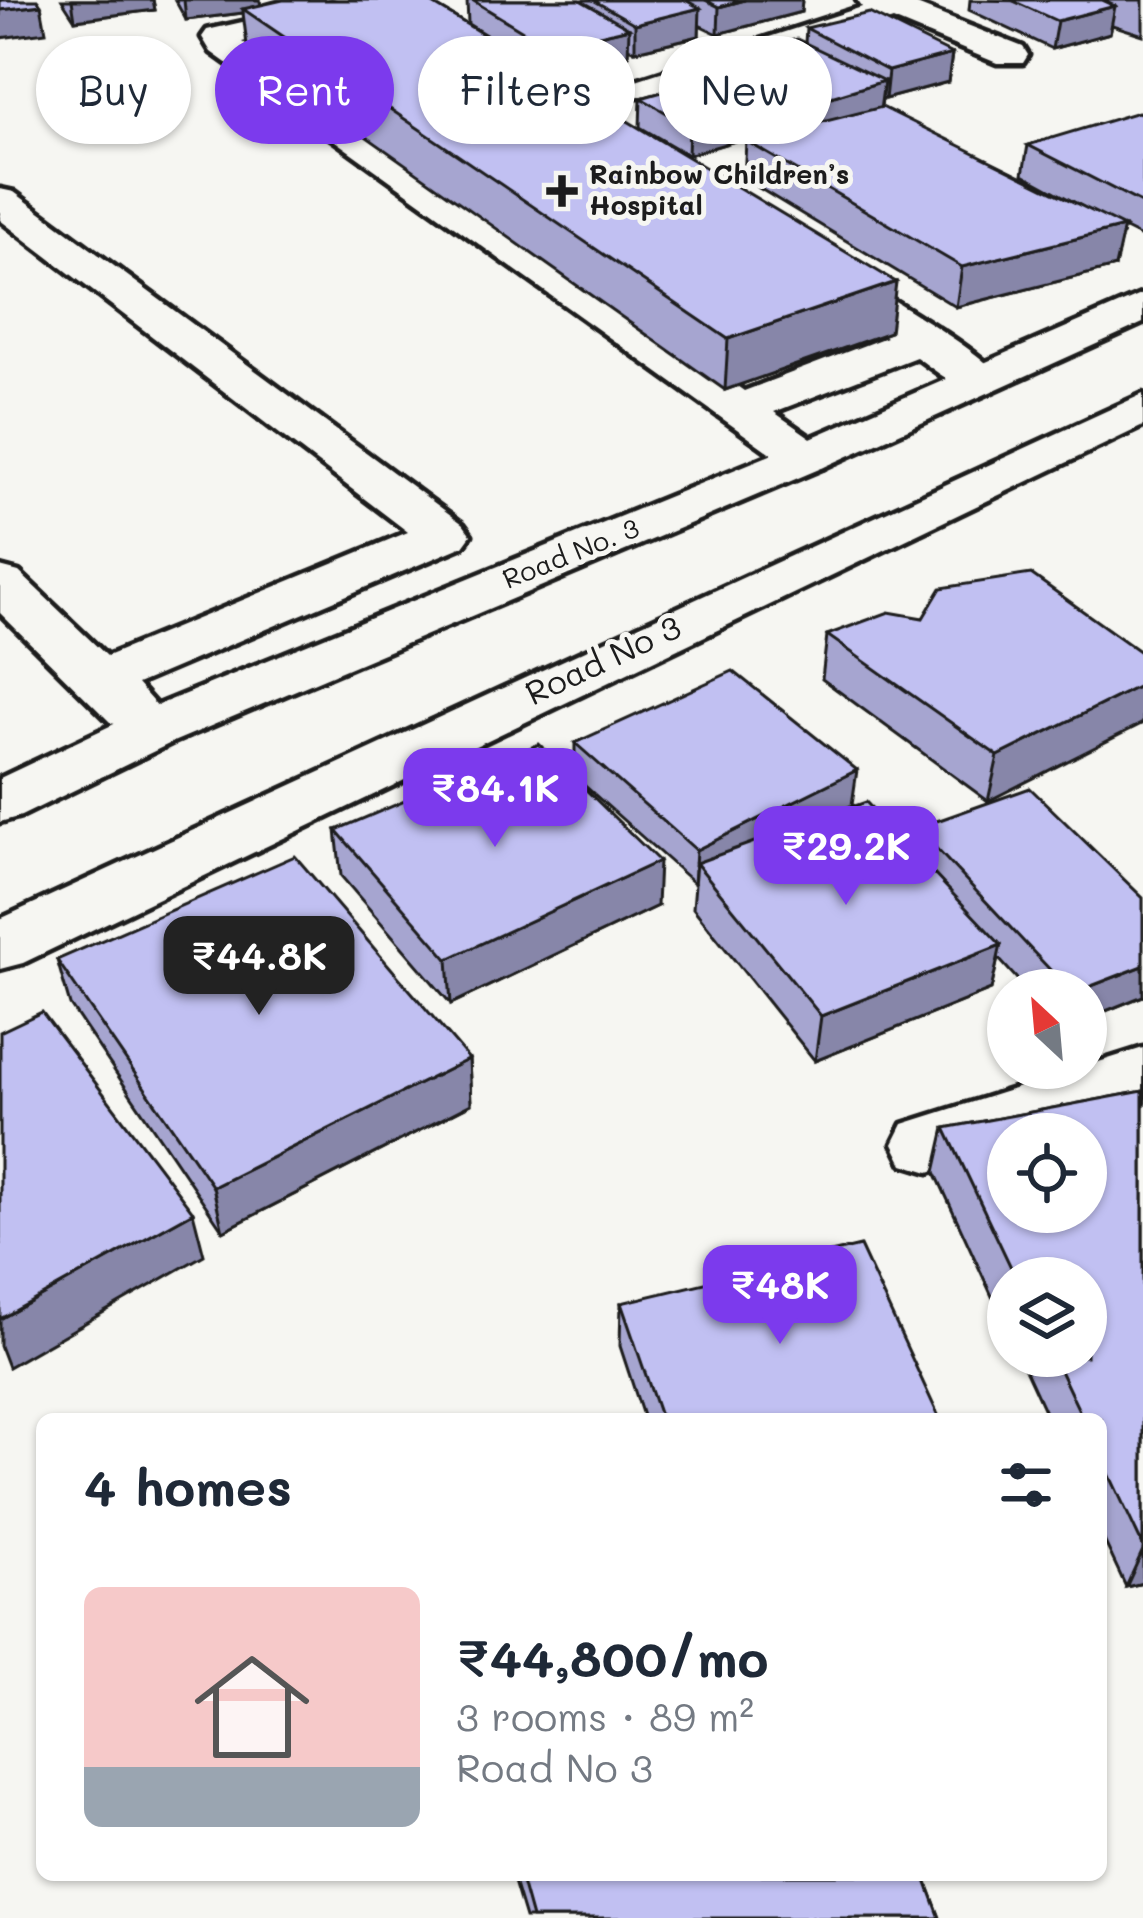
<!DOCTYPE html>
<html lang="en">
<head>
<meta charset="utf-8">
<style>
  :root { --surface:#fff; --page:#f2f2f3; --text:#1f2937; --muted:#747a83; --line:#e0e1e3; --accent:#7c3aed }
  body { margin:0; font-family:Mali,sans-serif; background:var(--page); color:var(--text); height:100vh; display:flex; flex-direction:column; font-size:45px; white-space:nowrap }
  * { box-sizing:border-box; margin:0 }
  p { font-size:39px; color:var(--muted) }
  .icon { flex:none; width:66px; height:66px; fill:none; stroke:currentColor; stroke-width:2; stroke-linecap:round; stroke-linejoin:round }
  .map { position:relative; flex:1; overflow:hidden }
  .side { position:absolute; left:36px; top:1413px; width:1071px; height:468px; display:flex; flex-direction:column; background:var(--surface); border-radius:18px; box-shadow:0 3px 9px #0004 }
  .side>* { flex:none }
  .guide { position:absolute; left:36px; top:36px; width:1071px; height:108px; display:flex; gap:24px }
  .needle { width:78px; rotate:334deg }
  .controls { position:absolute; left:987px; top:969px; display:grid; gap:24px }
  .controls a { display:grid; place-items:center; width:120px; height:120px; border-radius:50%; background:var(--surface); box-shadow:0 3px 9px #0004; font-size:60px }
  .price { position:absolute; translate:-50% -102px; padding:0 27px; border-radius:24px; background:var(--accent); color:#fff; font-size:39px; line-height:78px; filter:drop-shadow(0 3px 6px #0008) }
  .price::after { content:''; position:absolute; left:50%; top:72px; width:36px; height:27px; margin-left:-18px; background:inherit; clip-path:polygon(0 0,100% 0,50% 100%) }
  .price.active { background:#222; color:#fff }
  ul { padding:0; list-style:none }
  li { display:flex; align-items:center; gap:36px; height:300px; padding:0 48px }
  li+li { border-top:3px solid var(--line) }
  li span { display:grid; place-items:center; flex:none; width:336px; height:240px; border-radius:18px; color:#555 }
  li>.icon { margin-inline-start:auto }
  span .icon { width:144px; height:144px; fill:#fffc; stroke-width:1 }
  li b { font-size:51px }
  h2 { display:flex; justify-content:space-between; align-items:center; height:144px; padding:0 48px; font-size:51px }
  .pill { padding:0 42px; border-radius:54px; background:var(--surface); box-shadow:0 3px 9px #0004; font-size:42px; line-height:108px }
  .pill.active { background:var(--accent); color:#fff }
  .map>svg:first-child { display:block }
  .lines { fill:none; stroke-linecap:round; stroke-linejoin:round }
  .minor-casing { stroke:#1c1c1c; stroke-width:9 }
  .major-casing { stroke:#1c1c1c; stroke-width:9 }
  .minor { fill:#f6f6f2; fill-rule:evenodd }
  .major { fill:#f6f6f2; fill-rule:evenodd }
  .wall { fill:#a6a5d0; stroke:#1c1c1c; stroke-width:3 }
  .shaded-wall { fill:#8786a9; stroke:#1c1c1c; stroke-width:3 }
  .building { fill:#c1c0f2; stroke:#1c1c1c; stroke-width:3; fill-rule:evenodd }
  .poi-dot { fill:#1c1c1c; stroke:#f6f6f2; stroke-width:4.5 }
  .labels { text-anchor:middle; stroke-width:10; stroke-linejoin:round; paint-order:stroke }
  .far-poi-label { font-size:27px; font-weight:bold; fill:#1c1c1c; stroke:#f6f6f2; text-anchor:start }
  .far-street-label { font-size:27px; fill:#1c1c1c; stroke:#f6f6f2 }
  .street-label { font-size:33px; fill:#1c1c1c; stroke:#f6f6f2 }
</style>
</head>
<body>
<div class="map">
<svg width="1143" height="1918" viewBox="0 0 1143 1918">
  <rect width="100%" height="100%" fill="#f6f6f2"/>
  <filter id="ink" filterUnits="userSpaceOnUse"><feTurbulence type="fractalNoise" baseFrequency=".00833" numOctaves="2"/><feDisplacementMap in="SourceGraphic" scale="24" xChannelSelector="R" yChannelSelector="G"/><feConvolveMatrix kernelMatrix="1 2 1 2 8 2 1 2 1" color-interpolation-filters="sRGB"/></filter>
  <g filter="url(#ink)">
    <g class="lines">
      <g class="minor-casing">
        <path id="minor" d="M 857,0 L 904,0 L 1023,47 L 1028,55 L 1023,63 L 997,63 L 893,20 L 662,96 L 636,96 L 631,88 L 636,80 L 862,7 Z
          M 331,2 L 343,5 L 348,12 L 343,19 L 242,42 L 744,391 L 886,337 L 801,280 L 795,271 L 801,262 L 816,258 L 831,262 C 868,286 981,349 1001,378 L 994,388 C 962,396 941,374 916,357 L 774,412 L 824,447 L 831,457 L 824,467 L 807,472 L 790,467 L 211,52 L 202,37 L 207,30 Z
          M 0,189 L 14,192 L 463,524 L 471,535 L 463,546 L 137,684 L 160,710 L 151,723 L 131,728 L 111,723 L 0,613 L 0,567 L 19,572 L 107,656 L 408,532 L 0,220 Z
          M 1143,1048 L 1143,1102 L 1046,1134 L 1008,1134 L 1008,1147 L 929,1172 L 903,1164 L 893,1144 L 903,1124 Z"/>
      </g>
      <g class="major-casing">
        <path id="major" d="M 1143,294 L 1143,323 L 824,467 L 173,742 L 21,816 L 0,822 L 0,778 L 131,716 L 790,447 Z
          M 1143,394 L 1143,426 L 23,963 L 0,969 L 0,919 Z"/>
      </g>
      <use href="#minor" class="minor"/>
      <use href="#major" class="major"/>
    </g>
    <path class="wall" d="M 62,0 L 153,0 L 155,10 L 75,20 Z
      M 175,0 L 260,0 L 260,5 L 278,0 L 426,0 L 520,56 L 468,24 L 467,0 L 802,0 L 801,12 L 718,34 L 699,25 L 699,36 L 635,51 L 628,48 L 628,56 L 550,75 L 890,332 L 725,390 L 248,53 L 243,13 L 186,20 Z
      M 970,0 L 1105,2 L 1106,0 L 1143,0 L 1143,35 L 1112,25 L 1110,33 L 1052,49 L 969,10 Z
      M 806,28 L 952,54 L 948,82 L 885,99 L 882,98 L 881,108 L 1085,208 L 1023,174 L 1028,145 L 1143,114 L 1143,235 L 1139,236 L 1123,228 L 1115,267 L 956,307 L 744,179 L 746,141 L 789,130 L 766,118 L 765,132 L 688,155 L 640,127 L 641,98 L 714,78 L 715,62 L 805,43 Z
      M 923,618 L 1143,654 L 988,801 L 822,679 L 827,635 Z
      M 575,743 L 852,805 L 844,810 L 913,852 L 917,828 L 1143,996 L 1086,1019 L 1086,990 L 1027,990 L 998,958 L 991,990 L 815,1061 L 693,908 L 695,884 L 575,777 Z
      M 336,830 L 657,906 L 451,1004 L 341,876 Z
      M 57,960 L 469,1059 L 471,1104 L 223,1231 L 70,1005 Z
      M 1143,1091 L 1143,1583 L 1126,1587 L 1101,1534 L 1101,1419 L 1048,1419 L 1019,1356 L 1086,1356 L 1086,1278 L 1008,1278 L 1008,1331 L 935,1172 L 945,1128 Z
      M 621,1303 L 940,1419 L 644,1419 L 620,1346 Z
      M 512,1875 L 924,1875 L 940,1918 L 525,1918 Z"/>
    <path class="shaded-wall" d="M 72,0 L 153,0 L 155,10 L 75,20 Z
      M 184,0 L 260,0 L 261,10 L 243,9 L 243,13 L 186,20 Z
      M 745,0 L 802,0 L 801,12 L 718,34 L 719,7 Z
      M 41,5 L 46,32 L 0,38 L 0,10 Z
      M 1115,6 L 1110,33 L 1052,49 L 1057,21 Z
      M 700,8 L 699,36 L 635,51 L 635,24 Z
      M 629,28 L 628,56 L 550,75 L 549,47 Z
      M 952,54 L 948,82 L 885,99 L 888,71 Z
      M 884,81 L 880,110 L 798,135 L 801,106 Z
      M 767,103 L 765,132 L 688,155 L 689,126 Z
      M 1124,227 L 1115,267 L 956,307 L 962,267 Z
      M 896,282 L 890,332 L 725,390 L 728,339 Z
      M 1143,684 L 1143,723 L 988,801 L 998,756 Z
      M 857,770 L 852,805 L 708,877 L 696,863 L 694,885 L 696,850 Z
      M 659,861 L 657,906 L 451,1004 L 448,959 Z
      M 1001,945 L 991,990 L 815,1061 L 821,1016 Z
      M 1143,966 L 1143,996 L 1086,1019 L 1086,990 L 1081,990 Z
      M 469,1059 L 471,1104 L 223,1231 L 213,1187 Z
      M 193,1212 L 204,1255 L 8,1367 L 0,1346 L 0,1319 Z
      M 1143,1550 L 1143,1583 L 1126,1587 Z"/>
    <path class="building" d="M 0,0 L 38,0 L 41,5 L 0,10 Z
      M 283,0 L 426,0 L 896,282 L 728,339 L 243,9 Z
      M 472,0 L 580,0 L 629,28 L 549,47 Z
      M 593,0 L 685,0 L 700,8 L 635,24 Z
      M 705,0 L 745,0 L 719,7 Z
      M 1011,0 L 1102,0 L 1115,6 L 1057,21 Z
      M 869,13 L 952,54 L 888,71 L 806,28 Z
      M 797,39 L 884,81 L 801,106 L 715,62 Z
      M 718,76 L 767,103 L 689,126 L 641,98 Z
      M 882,107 L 1124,227 L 962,267 L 746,141 Z
      M 1138,112 L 1143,114 L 1143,204 L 1028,145 Z
      M 1031,574 L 1143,654 L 1143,684 L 998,756 L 827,635 L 889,612 L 923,618 L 941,588 Z
      M 733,671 L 857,770 L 696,850 L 575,743 Z
      M 539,744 L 659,861 L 448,959 L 336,830 Z
      M 1030,788 L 1143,898 L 1143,966 L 1081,990 L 1069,990 L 917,828 Z
      M 866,802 L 1001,945 L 821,1016 L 696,863 Z
      M 295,856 L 469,1059 L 213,1187 L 57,960 Z
      M 42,1012 L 193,1212 L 0,1319 L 0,1032 Z
      M 1143,1091 L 1143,1546 L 1101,1457 L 1101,1419 L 1083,1419 L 1053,1356 L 1086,1356 L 1086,1278 L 1016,1278 L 945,1128 ZM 1008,1134 L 1086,1134 L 1086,1212 L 1008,1212 Z
      M 860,1246 L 940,1419 L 661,1419 L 621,1303 Z
      M 520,1875 L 924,1875 L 940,1918 L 532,1918 Z"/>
  </g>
  <path class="poi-dot" d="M556 173h12v12h12v12h-12v12h-12v-12h-12v-12h12z"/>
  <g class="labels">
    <g class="far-poi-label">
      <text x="589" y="184">Rainbow Children’s<tspan x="589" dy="31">Hospital</tspan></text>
    </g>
    <g class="far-street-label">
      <text transform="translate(571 554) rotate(-22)" y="9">Road No. 3</text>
    </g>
    <g class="street-label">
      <text transform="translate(603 660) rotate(-25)" y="12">Road No 3</text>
    </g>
  </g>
</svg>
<div class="controls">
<a><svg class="needle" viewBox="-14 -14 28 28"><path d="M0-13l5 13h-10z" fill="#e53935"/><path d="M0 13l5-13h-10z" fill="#747a83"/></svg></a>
<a><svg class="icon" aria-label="locate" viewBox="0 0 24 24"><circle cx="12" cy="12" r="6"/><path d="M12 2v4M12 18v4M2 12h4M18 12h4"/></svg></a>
<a><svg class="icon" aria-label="layers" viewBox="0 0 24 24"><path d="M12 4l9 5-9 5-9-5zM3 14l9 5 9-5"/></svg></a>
</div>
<b class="price" style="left:495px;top:850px">₹84.1K</b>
<b class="price" style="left:846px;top:908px">₹29.2K</b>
<b class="price active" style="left:259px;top:1018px">₹44.8K</b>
<b class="price" style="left:780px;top:1347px">₹48K</b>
<div class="guide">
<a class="pill">Buy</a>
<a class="pill active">Rent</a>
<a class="pill">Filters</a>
<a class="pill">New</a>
</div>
<section class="side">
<h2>4 homes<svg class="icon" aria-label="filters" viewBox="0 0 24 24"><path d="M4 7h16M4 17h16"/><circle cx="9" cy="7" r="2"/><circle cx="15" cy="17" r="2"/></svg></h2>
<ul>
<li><span style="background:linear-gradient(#f6c9c9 75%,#9aa5b1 0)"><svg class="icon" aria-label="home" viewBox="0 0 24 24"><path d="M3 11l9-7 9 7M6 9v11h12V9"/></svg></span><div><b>₹44,800/mo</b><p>3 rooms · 89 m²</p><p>Road No 3</p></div></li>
</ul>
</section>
</div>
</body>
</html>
